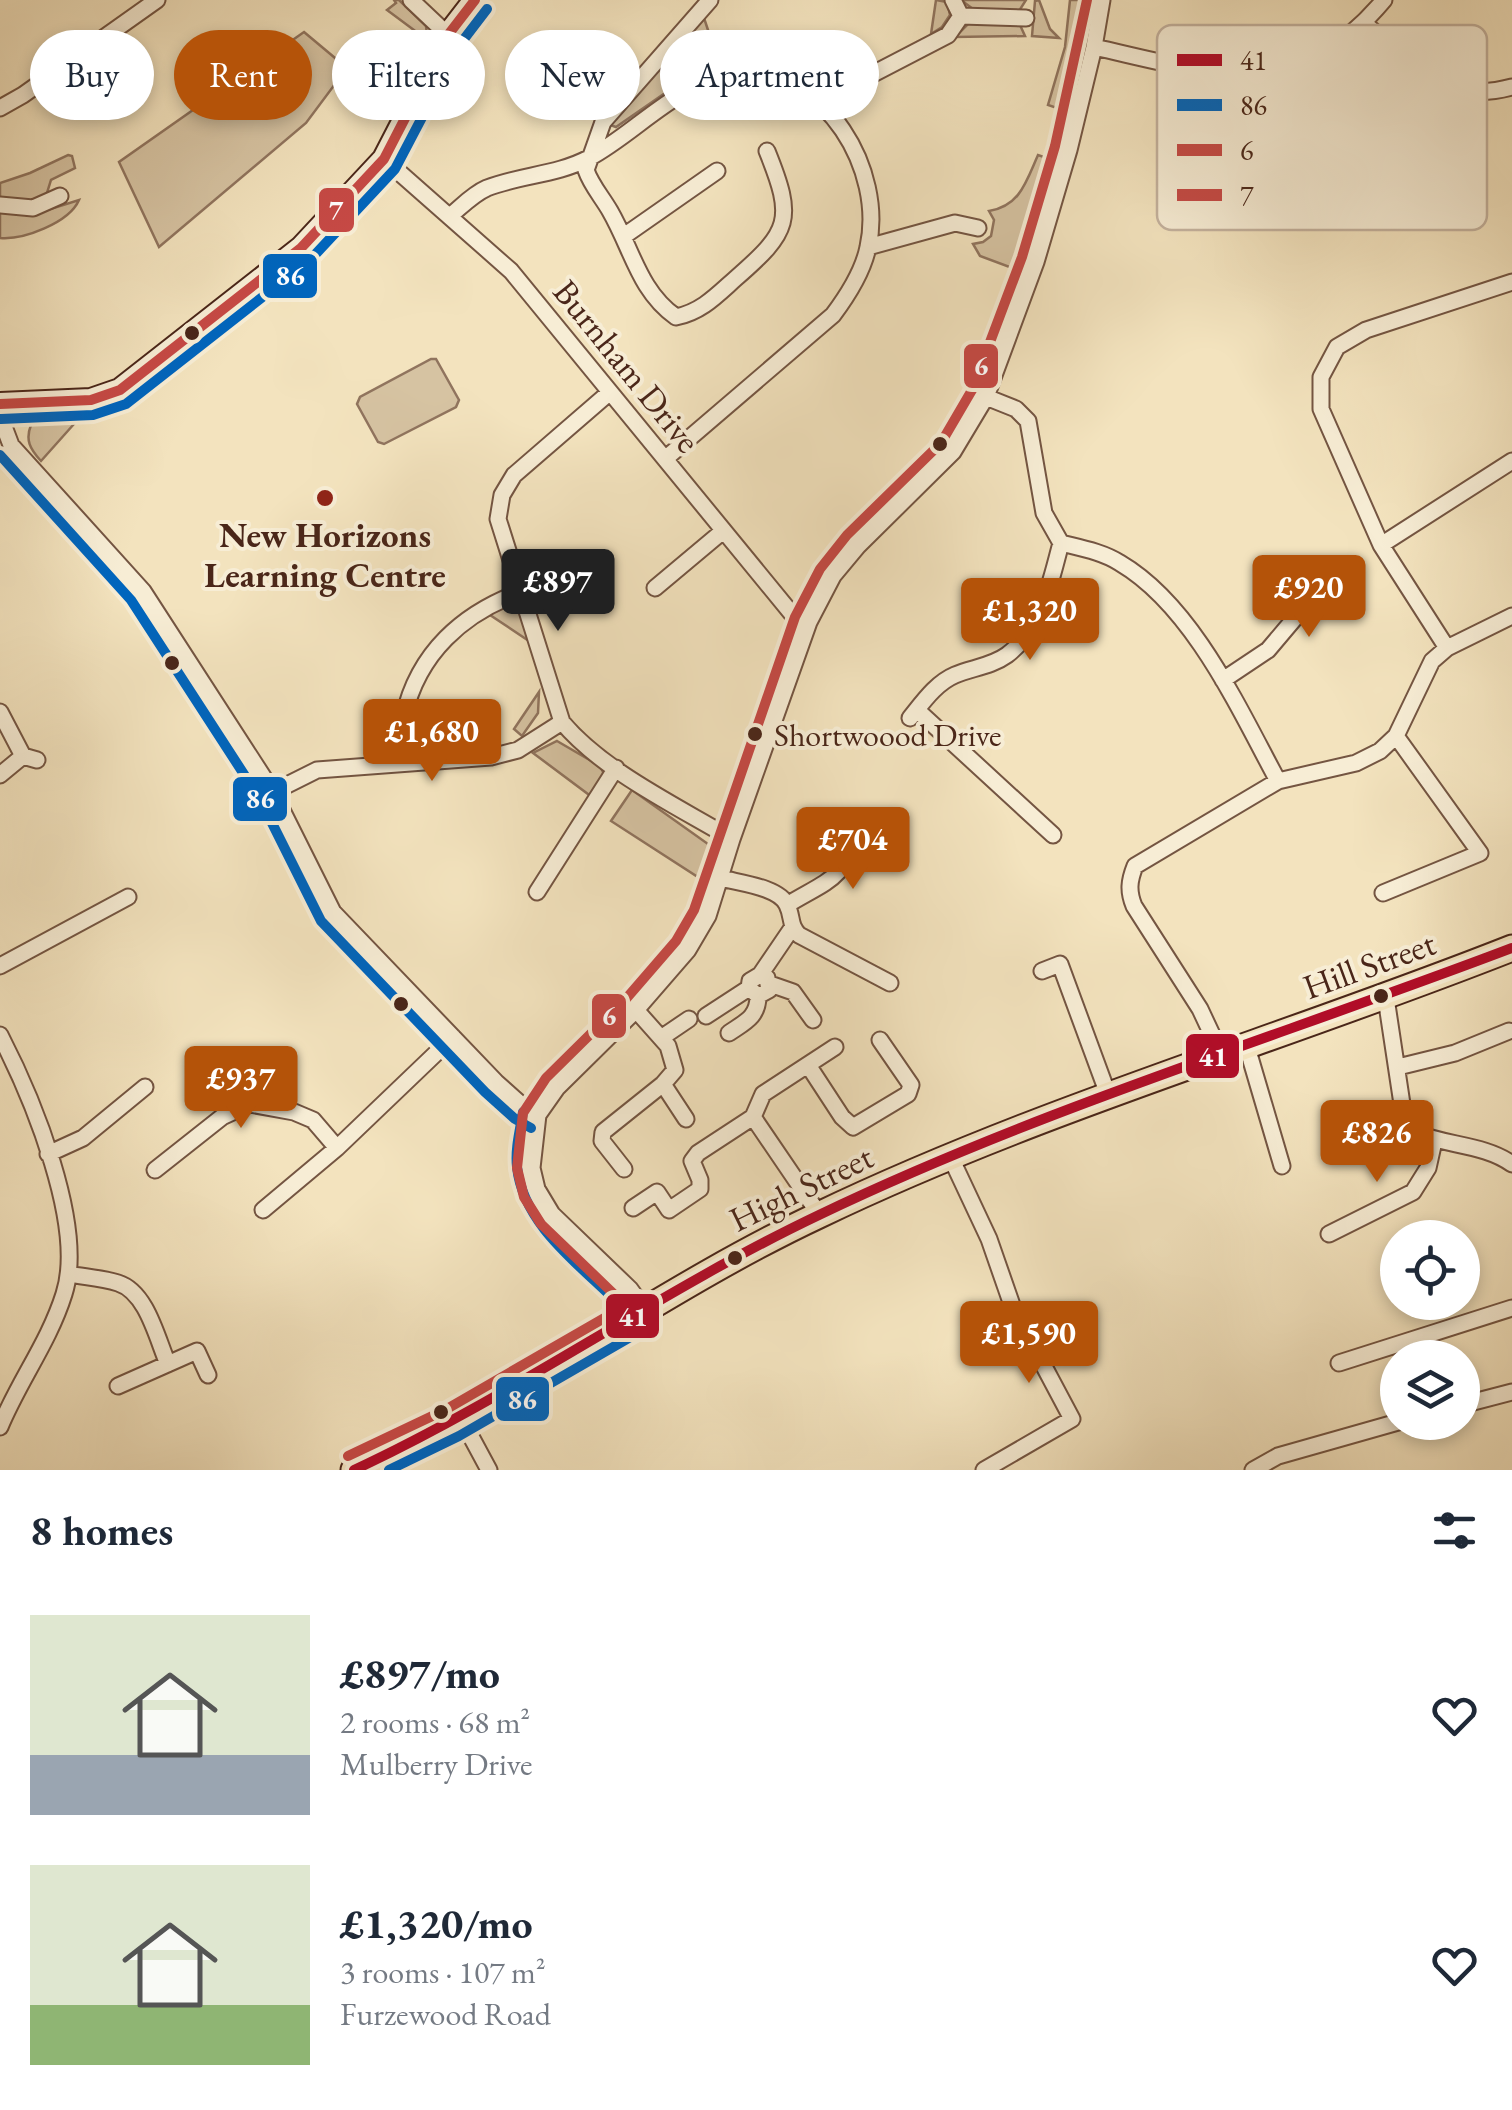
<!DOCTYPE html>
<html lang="en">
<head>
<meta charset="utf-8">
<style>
  :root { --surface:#fff; --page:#f2f2f3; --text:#1f2937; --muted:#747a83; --accent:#b45309 }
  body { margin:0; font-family:"EB Garamond",serif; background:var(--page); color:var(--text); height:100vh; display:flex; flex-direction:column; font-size:38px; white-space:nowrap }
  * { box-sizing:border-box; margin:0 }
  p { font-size:32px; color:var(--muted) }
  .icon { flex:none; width:55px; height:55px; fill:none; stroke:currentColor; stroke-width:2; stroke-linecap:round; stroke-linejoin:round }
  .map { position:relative; height:1470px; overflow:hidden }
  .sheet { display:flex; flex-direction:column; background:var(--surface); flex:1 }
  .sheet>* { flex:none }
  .top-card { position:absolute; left:30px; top:30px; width:1000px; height:90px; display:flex; gap:20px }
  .tools { position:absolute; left:1380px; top:1220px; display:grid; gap:20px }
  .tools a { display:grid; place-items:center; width:100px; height:100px; border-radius:50%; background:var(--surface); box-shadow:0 5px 15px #0003; font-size:50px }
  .price { position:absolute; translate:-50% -85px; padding:0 22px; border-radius:10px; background:var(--accent); color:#fff; font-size:32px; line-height:65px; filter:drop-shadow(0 2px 5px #0008) }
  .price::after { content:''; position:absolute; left:50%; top:60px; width:30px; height:22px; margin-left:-15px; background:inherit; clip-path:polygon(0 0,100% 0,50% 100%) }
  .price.current { background:#222; color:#fff }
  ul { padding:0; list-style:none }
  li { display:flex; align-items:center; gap:30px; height:250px; padding:0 30px }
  li span { display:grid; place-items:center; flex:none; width:280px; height:200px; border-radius:0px; color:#555 }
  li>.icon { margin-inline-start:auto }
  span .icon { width:120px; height:120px; fill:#fffc; stroke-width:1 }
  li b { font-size:42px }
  h2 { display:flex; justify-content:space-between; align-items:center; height:120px; padding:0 30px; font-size:42px }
  .pill { padding:0 35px; border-radius:45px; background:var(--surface); box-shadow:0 5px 15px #0003; font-size:35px; line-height:90px }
  .pill.current { background:var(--accent); color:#fff }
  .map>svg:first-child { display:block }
  .green { fill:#d6c3a2; stroke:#90745e; stroke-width:2.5 }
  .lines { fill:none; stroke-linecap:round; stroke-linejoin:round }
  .street-casing { stroke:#745542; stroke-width:19 }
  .secondary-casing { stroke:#4a2619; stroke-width:26 }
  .primary-casing { stroke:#4a2619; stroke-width:29 }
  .street { stroke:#f7edd5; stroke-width:15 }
  .secondary { stroke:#f7edd5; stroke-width:22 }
  .primary { stroke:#f3e3be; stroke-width:25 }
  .bus-1-casing { stroke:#f7edd5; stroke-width:18 }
  .bus-2-casing { stroke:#f7edd5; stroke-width:18 }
  .bus-3-casing { stroke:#f7edd5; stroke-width:18 }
  .bus-4-casing { stroke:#f7edd5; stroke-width:18 }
  .bus-1 { stroke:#b10d28; stroke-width:10 }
  .bus-2 { stroke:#0065bd; stroke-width:10 }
  .bus-3 { stroke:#c64945; stroke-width:10 }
  .bus-4 { stroke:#c64945; stroke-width:10 }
  .bus-dot { fill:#4a2619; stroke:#f7edd5; stroke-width:4 }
  .poi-dot { fill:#8f2418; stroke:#f7edd5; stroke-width:4 }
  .labels { text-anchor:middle; stroke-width:8; stroke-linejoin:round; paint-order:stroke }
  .bus-label { font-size:32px; fill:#4a2619; stroke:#f7edd5; text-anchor:start }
  .street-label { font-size:35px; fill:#4a2619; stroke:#f7edd5 }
  .poi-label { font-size:35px; font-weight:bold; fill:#4a2619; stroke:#f7edd5 }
  .key { fill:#f7edd5; stroke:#c3b19d; stroke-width:2.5 }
  .key-label { font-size:28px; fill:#4a2619 }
  .line-badge { stroke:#f7edd5; stroke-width:4 }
  .badge-label { font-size:28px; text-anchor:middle; font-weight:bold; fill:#fff }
</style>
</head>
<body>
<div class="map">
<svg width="1512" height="1470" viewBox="0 0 1512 1470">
  <rect width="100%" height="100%" fill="#f3e3be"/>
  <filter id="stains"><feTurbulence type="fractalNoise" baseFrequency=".002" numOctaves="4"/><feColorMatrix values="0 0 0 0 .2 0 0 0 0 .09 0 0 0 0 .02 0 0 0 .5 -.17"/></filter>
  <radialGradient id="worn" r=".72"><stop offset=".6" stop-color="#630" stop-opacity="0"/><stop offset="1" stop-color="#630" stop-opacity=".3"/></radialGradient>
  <path class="green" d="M 394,0 L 399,0 L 426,26 L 427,34 L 424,41 L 422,36 L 387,10 L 396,3 Z
    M 936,0 L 947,2 L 950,15 L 942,27 L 931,34 Z
    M 961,0 L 1026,0 L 1019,11 L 973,9 Z
    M 1039,0 L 1050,29 L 1059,38 L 1032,36 L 1035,1 Z
    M 1070,0 L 1096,0 L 1067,132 L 1061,130 L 1066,111 L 1048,105 L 1065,47 Z
    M 703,15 L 720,66 L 678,84 L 616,127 L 610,125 Z
    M 969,23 L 1020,25 L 1025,36 L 955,37 Z
    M 304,32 L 347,68 L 306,123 L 159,247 L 119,162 Z
    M 853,66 L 855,73 C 819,91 817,88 782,71 Z
    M 1057,138 L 1065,140 L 1026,273 L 980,256 L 973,244 L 983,242 L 991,236 L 994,220 L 989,211 C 1020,206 1026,182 1038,155 L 1053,160 Z
    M 68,155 L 72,156 L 75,168 L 51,180 L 46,196 L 34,202 L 0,198 L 0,183 L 30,173 Z
    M 79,200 C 69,223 23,240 0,238 L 0,208 L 41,212 Z
    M 431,359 L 436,359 L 459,400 L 456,407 L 384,444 L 378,442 L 357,404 L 360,397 Z
    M 51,414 L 82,415 L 41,461 C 30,449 25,440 31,425 Z
    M 507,605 L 521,614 L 529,641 L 487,613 Z
    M 539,692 L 538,713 L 522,736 L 514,729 Z
    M 557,741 L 600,766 L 604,774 L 592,797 L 533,753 Z
    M 632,790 L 708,844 L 711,850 L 701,879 L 611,821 Z"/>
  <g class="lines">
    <g class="street-casing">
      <path id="street" d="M 411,0 L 448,35
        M 710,0 L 603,122 L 586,170 C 591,185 602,197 610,211 C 632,249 639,291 676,317 C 701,312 716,296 735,279 C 790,231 795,220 767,151
        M 961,16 L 1026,18
        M 1364,23 C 1412,64 1444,106 1512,87
        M 1094,47 C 1211,73 1295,106 1384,0
        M 1218,75 L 1220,112 L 1242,171
        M 817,103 L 948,35 L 961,16 L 953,0
        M 0,108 L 23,95 L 157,0
        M 384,159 L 511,271 L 792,614 L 809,622
        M 0,205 L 33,208 L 60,196
        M 450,216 C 462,206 473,194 487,188 C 520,175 557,175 589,158 C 638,132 682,77 741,74 C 826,69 885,171 868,247 C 863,272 848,295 833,315 L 665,459
        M 624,236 L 717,171
        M 868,247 L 955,223 L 978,228
        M 610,392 L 514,475 L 502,495 L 498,519 L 562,722 C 603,771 677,806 732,839
        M 986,397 L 1016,409 L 1028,421 L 1044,513 L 1061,543 C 1081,548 1103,552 1120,563 C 1193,606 1239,709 1278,781
        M 0,416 L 11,445 L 143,591 L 273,792 L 333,912 L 496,1082 L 524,1107 L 538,1115
        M 1381,545 L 1512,461
        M 655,588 L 723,531
        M 1447,648 L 1381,545 L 1321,409 L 1321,377 L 1337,347 L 1366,330 L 1512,282
        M 1223,680 L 1268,650 L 1306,605 L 1304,592 L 1288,574
        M 917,710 L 1053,835
        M 0,712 L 23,756
        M 910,718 C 923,702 936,683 955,675 C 972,668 992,666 1007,655 C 1042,629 1050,583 1061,543
        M 400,763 C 401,748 401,731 404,716 C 418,653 463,613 521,592
        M 0,775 L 23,756 L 37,760
        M 273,792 L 317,770 L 491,757 L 518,750 L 562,722
        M 853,846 L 877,856
        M 721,878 C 739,883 779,887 787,905 C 793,917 789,925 799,935 L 890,983
        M 537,892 L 616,768
        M 1383,893 L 1480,853 L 1396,736
        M 787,905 C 830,879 843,881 858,830
        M 0,966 L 128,897
        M 1042,971 L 1060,964 L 1109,1097
        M 760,975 L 767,978 L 769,990 L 758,996 L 749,988 L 750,981 L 760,975 L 792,928
        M 770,984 L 793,992 L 813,1020
        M 1386,998 L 1402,1104 L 1414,1132 C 1446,1146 1484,1144 1512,1164
        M 706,1016 L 749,988
        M 729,1033 C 745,1022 758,1017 758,996
        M 0,1035 C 32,1097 86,1226 64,1294 C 49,1342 19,1381 0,1427
        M 661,1038 L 689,1019
        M 1247,1047 L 1282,1166
        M 1222,1056 L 1200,1009 L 1134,906 C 1128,891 1129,881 1135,866 L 1278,781 L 1356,763 L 1380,751 L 1396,736 L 1432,661 L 1447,648 L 1512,616
        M 808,1065 L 842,1117 L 853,1127 L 908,1094 L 911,1085 L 880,1040
        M 1398,1067 L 1455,1053 L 1509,1031
        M 215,1079 L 236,1107
        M 663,1084 L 686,1119
        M 753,1117 L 763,1094 L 835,1047
        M 48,1154 L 83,1138 L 145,1087
        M 951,1158 L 989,1239 L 1013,1308 L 1072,1419 L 984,1470
        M 624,1169 L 602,1141 L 603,1132 L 663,1084 L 675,1070 L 668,1046 L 636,1010
        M 155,1170 L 222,1117 L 250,1104 L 294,1112 L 313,1120 L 337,1148
        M 633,1208 L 657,1192 L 669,1210 L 700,1189 L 700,1180 L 692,1161 L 698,1153 L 753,1117 L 819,1214
        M 263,1210 L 337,1148 L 453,1037
        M 1329,1234 L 1413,1192 L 1428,1168 L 1434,1141
        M 69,1274 C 85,1277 102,1278 118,1283 C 147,1292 157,1339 168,1364
        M 646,1311 L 630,1289 L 552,1214 L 537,1189 L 532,1168 L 538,1115 L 557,1088 L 636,1010 L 688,950 L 708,916 L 732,839 L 809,622 L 833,576 L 858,546 L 953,452 L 986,397 L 1036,262 L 1069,150 L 1094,47 L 1102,0
        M 1339,1363 L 1512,1308
        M 118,1386 L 197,1351 L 208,1375
        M 1462,1405 L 1512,1392
        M 461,1418 L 489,1470
        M 1253,1470 L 1278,1456 L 1398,1422"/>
    </g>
    <g class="secondary-casing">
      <path id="secondary" d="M 0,404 L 91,400 L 120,390 L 301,248 L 384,159 L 448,35 L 475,0"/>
    </g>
    <g class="primary-casing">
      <path id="primary" d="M 354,1470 C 517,1400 659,1290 819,1215 C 1042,1108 1282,1039 1512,948"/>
    </g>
    <use href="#street" class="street"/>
    <use href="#secondary" class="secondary"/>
    <use href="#primary" class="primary"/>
    <g class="bus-1-casing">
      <path id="bus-1" d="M 354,1470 C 515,1395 659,1291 819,1215 C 1042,1108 1281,1036 1512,948"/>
    </g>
    <g class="bus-2-casing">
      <path id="bus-2" d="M 1,419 L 93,415 L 126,404 L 311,259 L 395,169 L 461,43 L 487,9
        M 0,455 L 131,600 L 260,799 L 321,921 L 485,1092 L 515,1119 L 531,1128
        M 523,1112 C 520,1130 515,1149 517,1167 C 524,1233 595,1274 635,1321
        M 389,1470 L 459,1436 L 653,1324"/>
    </g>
    <g class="bus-3-casing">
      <path id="bus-3" d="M 634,1320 L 619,1299 L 541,1224 L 524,1197 L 517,1168 L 523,1113 L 546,1078 L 625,1000 L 676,941 L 694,910 L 795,617 L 820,569 L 847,535 L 941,443 L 972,390 L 1022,257 L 1055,146 L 1087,0
        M 348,1456 L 445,1410 L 639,1298"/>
    </g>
    <g class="bus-4-casing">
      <path id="bus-4" d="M 0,404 L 91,400 L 120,390 L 301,248 L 384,159 L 448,35 L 475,0"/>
    </g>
    <use href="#bus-1" class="bus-1"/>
    <use href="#bus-2" class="bus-2"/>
    <use href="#bus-3" class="bus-3"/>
    <use href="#bus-4" class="bus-4"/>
  </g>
  <g class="bus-dot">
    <circle cx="192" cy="333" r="9"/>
    <circle cx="940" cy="444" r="9"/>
    <circle cx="172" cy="663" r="9"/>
    <circle cx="755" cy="734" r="9"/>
    <circle cx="1381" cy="996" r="9"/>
    <circle cx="401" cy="1004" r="9"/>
    <circle cx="735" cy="1258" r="9"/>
    <circle cx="441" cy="1412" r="9"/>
  </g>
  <circle class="poi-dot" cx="325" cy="498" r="10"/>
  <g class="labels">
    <g class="bus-label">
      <text x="774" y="746">Shortwoood Drive</text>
    </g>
    <g class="street-label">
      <text transform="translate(627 366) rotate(51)" y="12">Burnham Drive</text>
      <text transform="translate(1369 965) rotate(-20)" y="12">Hill Street</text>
      <text transform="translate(801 1188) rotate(-26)" y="12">High Street</text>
    </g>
    <g class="poi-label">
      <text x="325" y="547">New Horizons<tspan x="325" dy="40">Learning Centre</tspan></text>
    </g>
  </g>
  <rect x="1157" y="25" width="330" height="205" rx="15" class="key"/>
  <rect x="1177" y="54" width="45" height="12" fill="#b10d28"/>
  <rect x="1177" y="99" width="45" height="12" fill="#0065bd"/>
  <rect x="1177" y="144" width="45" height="12" fill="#c64945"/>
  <rect x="1177" y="189" width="45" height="12" fill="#c64945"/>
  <g class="key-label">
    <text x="1240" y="70">41</text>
    <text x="1240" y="115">86</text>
    <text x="1240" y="160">6</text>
    <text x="1240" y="205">7</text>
  </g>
  <g class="line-badge">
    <rect x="317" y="186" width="39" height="48" rx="10" fill="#c64945"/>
    <rect x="261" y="252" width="58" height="48" rx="10" fill="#0065bd"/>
    <rect x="962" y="342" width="38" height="48" rx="10" fill="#c64945"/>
    <rect x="231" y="775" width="58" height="48" rx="10" fill="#0065bd"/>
    <rect x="590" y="992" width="38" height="48" rx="10" fill="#c64945"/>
    <rect x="1184" y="1032" width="57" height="48" rx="10" fill="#b10d28"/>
    <rect x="604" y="1292" width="57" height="48" rx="10" fill="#b10d28"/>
    <rect x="494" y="1375" width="57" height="48" rx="10" fill="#0065bd"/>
  </g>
  <g class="badge-label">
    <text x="336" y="220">7</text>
    <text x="290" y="285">86</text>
    <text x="981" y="375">6</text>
    <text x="260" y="808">86</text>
    <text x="609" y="1025">6</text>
    <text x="1213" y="1066">41</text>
    <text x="633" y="1326">41</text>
    <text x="522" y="1409">86</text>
  </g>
  <rect width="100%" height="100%" filter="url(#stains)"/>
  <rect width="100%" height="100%" fill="url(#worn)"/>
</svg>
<div class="tools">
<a><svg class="icon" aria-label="locate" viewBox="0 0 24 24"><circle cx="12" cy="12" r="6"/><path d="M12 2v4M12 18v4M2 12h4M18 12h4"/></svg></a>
<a><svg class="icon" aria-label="layers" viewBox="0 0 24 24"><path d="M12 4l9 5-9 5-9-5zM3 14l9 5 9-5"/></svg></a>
</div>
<b class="price current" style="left:558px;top:634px">£897</b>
<b class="price" style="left:1309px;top:640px">£920</b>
<b class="price" style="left:1030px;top:663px">£1,320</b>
<b class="price" style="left:432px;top:784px">£1,680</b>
<b class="price" style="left:853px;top:892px">£704</b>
<b class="price" style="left:241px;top:1131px">£937</b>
<b class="price" style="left:1377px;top:1185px">£826</b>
<b class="price" style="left:1029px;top:1386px">£1,590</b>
<div class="top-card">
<a class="pill">Buy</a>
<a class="pill current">Rent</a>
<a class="pill">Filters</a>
<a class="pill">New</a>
<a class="pill">Apartment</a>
</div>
</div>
<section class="sheet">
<h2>8 homes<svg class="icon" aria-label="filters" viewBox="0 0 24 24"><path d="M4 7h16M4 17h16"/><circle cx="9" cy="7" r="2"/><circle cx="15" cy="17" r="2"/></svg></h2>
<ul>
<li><span style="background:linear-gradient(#dfe7d0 70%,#9aa5b1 0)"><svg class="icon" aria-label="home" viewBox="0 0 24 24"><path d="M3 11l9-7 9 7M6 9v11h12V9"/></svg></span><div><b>£897/mo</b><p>2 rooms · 68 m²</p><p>Mulberry Drive</p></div><svg class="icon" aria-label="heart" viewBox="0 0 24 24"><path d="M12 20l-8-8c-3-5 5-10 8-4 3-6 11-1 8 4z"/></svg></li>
<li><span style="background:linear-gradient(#dfe7d0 70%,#8fb573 0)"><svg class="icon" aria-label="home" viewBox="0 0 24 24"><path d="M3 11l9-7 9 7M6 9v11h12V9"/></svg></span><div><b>£1,320/mo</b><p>3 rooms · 107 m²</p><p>Furzewood Road</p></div><svg class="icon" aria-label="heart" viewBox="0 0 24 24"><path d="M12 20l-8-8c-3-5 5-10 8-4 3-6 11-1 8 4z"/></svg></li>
</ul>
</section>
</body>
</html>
